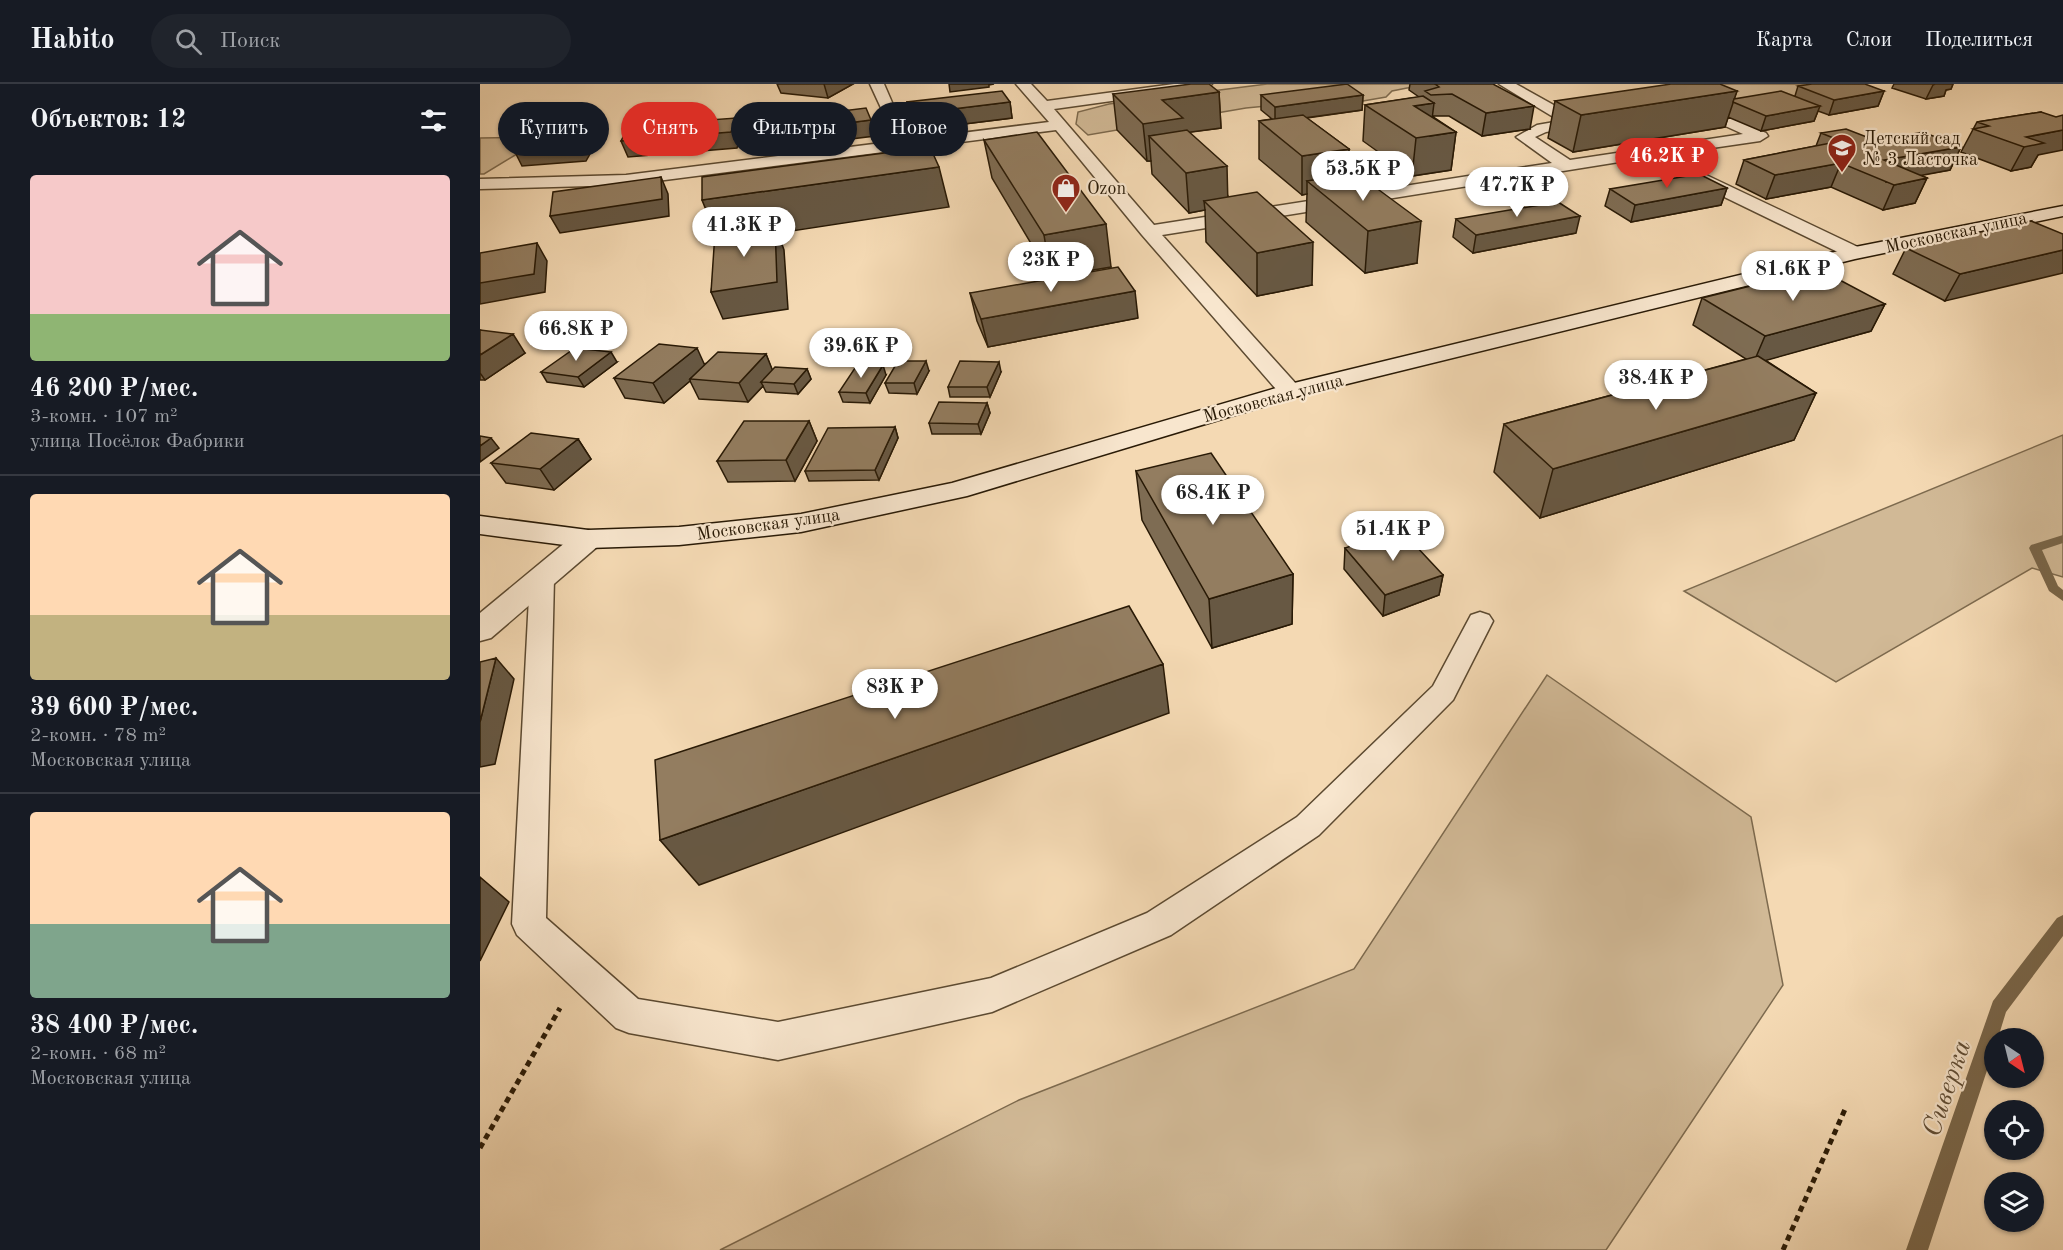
<!DOCTYPE html>
<html lang="ru">
<head>
<meta charset="utf-8">
<style>
  :root { --surface:#171b24; --page:#20242c; --text:#f1f3f6; --muted:#9ea1a6; --line:#363941; --accent:#d93025 }
  body { margin:0; font-family:"Old Standard TT",serif; background:var(--page); color:var(--text); height:100vh; display:flex; flex-direction:column; font-size:22px; white-space:nowrap }
  * { box-sizing:border-box; margin:0 }
  p { font-size:20px; color:var(--muted) }
  .icon { flex:none; width:33px; height:33px; fill:none; stroke:currentColor; stroke-width:2; stroke-linecap:round; stroke-linejoin:round }
  .map { position:relative; flex:1; overflow:hidden }
  .sheet { display:flex; flex-direction:column; background:var(--surface); width:480px }
  .sheet>* { flex:none }
  .top-card { position:absolute; left:18px; top:18px; width:570px; height:54px; display:flex; gap:12px }
  .needle { width:39px; rotate:145deg }
  .tools { position:absolute; left:1504px; top:944px; display:grid; gap:12px }
  .tools a { display:grid; place-items:center; width:60px; height:60px; border-radius:50%; background:var(--surface); box-shadow:0 2px 4px #0004; font-size:30px }
  .price { position:absolute; translate:-50% -51px; padding:0 14px; border-radius:21px; background:#fff; color:#222; font-size:20px; line-height:39px; filter:drop-shadow(0 2px 3px #0008) }
  .price::after { content:''; position:absolute; left:50%; top:36px; width:18px; height:14px; margin-left:-9px; background:inherit; clip-path:polygon(0 0,100% 0,50% 100%) }
  .price.selected { background:var(--accent); color:#fff }
  ul { padding:0; list-style:none }
  li { display:grid; align-content:center; gap:12px; height:318px; padding:0 30px }
  li+li { border-top:2px solid var(--line) }
  li span { display:grid; place-items:center; height:186px; border-radius:6px; color:#555 }
  li>.icon { margin-inline-start:auto }
  span .icon { width:108px; height:108px; fill:#fffc; stroke-width:1 }
  li b { font-size:26px }
  h2 { display:flex; justify-content:space-between; align-items:center; height:72px; padding:0 30px; font-size:26px }
  .tag { padding:0 21px; border-radius:27px; background:var(--surface); box-shadow:0 2px 4px #0004; font-size:21px; line-height:54px }
  .tag.selected { background:var(--accent); color:#fff }
  header { display:flex; align-items:center; gap:36px; box-sizing:border-box; height:84px; padding:0 30px; background:var(--surface); border-bottom:2px solid var(--line) }
  header strong { font-size:28px }
  nav { display:flex; gap:33px; margin-inline-start:auto; font-size:21px }
  .search { width:420px; height:54px; background:var(--page); display:flex; align-items:center; gap:15px; box-sizing:border-box; padding:0 21px; border-radius:33px; color:var(--muted); font-size:22px }
  main { display:flex; flex:1; min-height:0 }
  .map>svg:first-child { display:block }
  .green { fill:#d1b996; stroke:#7d6a4e; stroke-width:1.5 }
  .lines { fill:none; stroke-linecap:round; stroke-linejoin:round }
  .stream { fill:#79664a; fill-rule:evenodd }
  .service-casing { stroke:#5c4a31; stroke-width:3 }
  .minor-casing { stroke:#5c4a31; stroke-width:3 }
  .secondary-casing { stroke:#291a06; stroke-width:3 }
  .path { stroke:#291a06; stroke-width:5; stroke-dasharray:6 4.5; stroke-linecap:butt }
  .service { fill:#f8e6ce; fill-rule:evenodd }
  .minor { fill:#f8e6ce; fill-rule:evenodd }
  .secondary { fill:#f8e6ce; fill-rule:evenodd }
  .wall { fill:#7e6c53; stroke:#291a06; stroke-width:1.5 }
  .shaded-wall { fill:#675843; stroke:#291a06; stroke-width:1.5 }
  .building { fill:#937d60; stroke:#291a06; stroke-width:1.5 }
  .labels { text-anchor:middle; stroke-width:4.5; stroke-linejoin:round; paint-order:stroke }
  .far-poi-label { font-size:18px; fill:#291a06; stroke:#f8e6ce; text-anchor:start }
  .far-street-label { font-size:18px; fill:#291a06; stroke:#f8e6ce }
  .near-water-label { font-size:27px; font-style:italic; fill:#5f4c34; stroke:#f8e6ce }
</style>
</head>
<body>
<header>
<strong>Habito</strong>
<div class="search"><svg class="icon" aria-label="search" viewBox="0 0 24 24"><circle cx="10" cy="10" r="6"/><path d="M15 15l6 6"/></svg>Поиск</div>
<nav><a>Карта</a><a>Слои</a><a>Поделиться</a></nav>
</header>
<main>
<section class="sheet">
<h2>Объектов: 12<svg class="icon" aria-label="filters" viewBox="0 0 24 24"><path d="M4 7h16M4 17h16"/><circle cx="9" cy="7" r="2"/><circle cx="15" cy="17" r="2"/></svg></h2>
<ul>
<li><span style="background:linear-gradient(#f6c9c9 75%,#8fb573 0)"><svg class="icon" aria-label="home" viewBox="0 0 24 24"><path d="M3 11l9-7 9 7M6 9v11h12V9"/></svg></span><div><b>46 200 ₽/мес.</b><p>3-комн. · 107 m²</p><p>улица Посёлок Фабрики</p></div></li>
<li><span style="background:linear-gradient(#ffd9b3 65%,#c2b280 0)"><svg class="icon" aria-label="home" viewBox="0 0 24 24"><path d="M3 11l9-7 9 7M6 9v11h12V9"/></svg></span><div><b>39 600 ₽/мес.</b><p>2-комн. · 78 m²</p><p>Московская улица</p></div></li>
<li><span style="background:linear-gradient(#ffd9b3 60%,#7fa58c 0)"><svg class="icon" aria-label="home" viewBox="0 0 24 24"><path d="M3 11l9-7 9 7M6 9v11h12V9"/></svg></span><div><b>38 400 ₽/мес.</b><p>2-комн. · 68 m²</p><p>Московская улица</p></div></li>
</ul>
</section>
<div class="map">
<svg width="1583" height="1166" viewBox="0 0 1583 1166">
  <rect width="100%" height="100%" fill="#f4d9b3"/>
  <filter id="stains"><feTurbulence type="fractalNoise" baseFrequency=".00333" numOctaves="4"/><feColorMatrix values="0 0 0 0 .2 0 0 0 0 .09 0 0 0 0 .02 0 0 0 .5 -.17"/></filter>
  <radialGradient id="worn" r=".72"><stop offset=".6" stop-color="#630" stop-opacity="0"/><stop offset="1" stop-color="#630" stop-opacity=".3"/></radialGradient>
  <path class="green" d="M 787,0 L 969,0 L 927,4 L 912,7 L 906,13 L 883,17 L 867,14 L 766,24 L 608,51 L 596,40 L 598,28 L 629,20 Z
    M 1229,0 L 1343,0 L 1357,6 L 1240,25 Z
    M 65,53 L 4,90 L 0,90 L 0,54 Z
    M 1583,351 L 1583,493 L 1552,484 L 1356,598 L 1204,507 Z
    M 1067,591 L 1271,733 L 1303,901 L 1126,1166 L 240,1166 L 539,1016 L 874,885 Z"/>
  <g class="lines">
    <path class="stream" d="M 1583,451 L 1583,459 L 1562,466 L 1578,502 L 1583,506 L 1583,517 L 1569,507 L 1549,464 L 1551,461 Z
      M 1583,831 L 1583,852 L 1526,928 L 1518,954 L 1515,954 L 1515,962 L 1448,1166 L 1426,1166 L 1513,917 L 1577,834 Z"/>
    <g class="service-casing">
      <path id="service" d="M 62,486 L 71,488 L 74,494 L 66,834 L 158,915 L 298,938 L 511,894 L 667,829 L 817,733 L 953,602 L 991,531 L 1000,528 L 1009,531 L 1013,537 L 973,616 L 839,751 L 691,851 L 512,928 L 298,976 L 149,949 L 136,944 L 37,851 L 32,840 L 50,494 L 53,488 Z"/>
    </g>
    <g class="minor-casing">
      <path id="minor" d="M 390,0 L 404,0 L 414,23 L 412,26 L 402,26 Z
        M 536,0 L 551,0 L 567,17 L 694,0 L 732,0 L 725,4 L 574,25 L 674,141 L 1072,79 L 1036,53 L 1057,41 L 1080,37 L 1019,0 L 1036,0 L 1097,34 L 1120,33 L 1123,36 L 1120,39 L 1066,48 L 1055,53 L 1090,76 L 1263,50 L 1210,26 L 1200,25 L 1198,22 L 1200,19 L 1212,17 L 1286,49 L 1288,52 L 1280,57 L 1184,71 L 1382,165 L 1385,169 L 1382,173 L 1368,173 L 1164,74 L 682,151 L 818,302 L 822,307 L 818,312 L 810,314 L 802,312 L 662,151 L 576,46 L 146,101 L 0,105 L 0,95 L 146,91 L 569,38 Z
        M 108,446 L 118,448 L 122,455 L 118,462 L 11,554 L 0,557 L 0,529 L 98,448 Z"/>
    </g>
    <g class="secondary-casing">
      <path id="secondary" d="M 1583,122 L 1583,132 L 1375,175 L 818,312 L 487,412 L 321,448 L 199,461 L 108,464 L 0,450 L 0,432 L 108,446 L 199,443 L 321,430 L 472,399 L 810,300 L 1375,163 Z"/>
    </g>
    <path class="path" d="M 0,1064 L 80,924
      M 1303,1166 L 1366,1023"/>
    <use href="#service" class="service"/>
    <use href="#minor" class="minor"/>
    <use href="#secondary" class="secondary"/>
  </g>
  <path class="wall" d="M 297,0 L 373,0 L 348,14 L 301,9 Z
    M 930,0 L 1013,0 L 1050,45 L 1002,52 L 969,32 L 952,32 L 976,48 L 971,86 L 932,92 L 883,57 L 885,21 L 939,13 L 929,6 Z
    M 1414,0 L 1473,0 L 1471,5 L 1466,6 L 1464,12 L 1446,15 L 1412,4 Z
    M 1318,2 L 1404,7 L 1398,22 L 1349,31 L 1338,27 L 1334,37 L 1281,47 L 1248,33 L 1245,43 L 1093,68 L 1068,54 L 1075,17 L 1257,7 L 1254,15 L 1315,12 Z
    M 739,8 L 741,44 L 709,48 L 748,112 L 832,201 L 777,212 L 726,158 L 725,126 L 709,129 L 672,90 L 671,77 L 667,77 L 637,46 L 633,10 Z
    M 781,11 L 883,11 L 882,26 L 827,34 L 869,65 L 868,90 L 937,179 L 885,189 L 826,138 L 827,110 L 822,111 L 779,75 L 779,37 L 792,35 L 781,26 Z
    M 427,18 L 530,18 L 532,34 L 436,46 L 430,34 Z
    M 1561,28 L 1558,71 L 1551,83 L 1531,87 L 1481,68 L 1497,38 Z
    M 1341,49 L 1397,57 L 1481,63 L 1470,86 L 1440,91 L 1447,94 L 1435,119 L 1403,126 L 1351,103 L 1286,115 L 1256,100 L 1264,76 L 1336,62 Z
    M 504,56 L 631,183 L 571,193 L 512,94 Z
    M 1247,104 L 1241,121 L 1151,138 L 1125,122 L 1130,105 Z
    M 976,135 L 1096,149 L 993,169 L 973,153 Z
    M 1551,137 L 1465,217 L 1413,190 L 1426,164 Z
    M 490,209 L 658,234 L 508,263 L 497,237 Z
    M 1222,214 L 1405,220 L 1391,247 L 1285,276 L 1336,309 L 1314,356 L 1060,434 L 1014,388 L 1024,340 L 1266,275 L 1213,241 Z
    M 0,246 L 45,269 L 5,296 L 0,296 Z
    M 286,270 L 292,286 L 327,285 L 331,295 L 318,310 L 286,308 L 283,302 L 268,318 L 219,315 L 210,297 L 184,319 L 145,314 L 134,294 Z
    M 137,278 L 104,303 L 67,298 L 61,288 Z
    M 449,287 L 437,310 L 409,309 L 405,299 Z
    M 521,288 L 510,313 L 470,313 L 468,303 Z
    M 406,291 L 390,319 L 363,318 L 359,308 Z
    M 507,319 L 510,329 L 501,350 L 452,350 L 449,339 Z
    M 329,337 L 337,357 L 315,397 L 248,398 L 237,377 Z
    M 415,343 L 418,354 L 399,396 L 329,397 L 325,387 Z
    M 98,355 L 111,375 L 74,406 L 26,399 L 11,379 Z
    M 656,387 L 813,490 L 812,540 L 732,564 L 662,436 Z
    M 865,464 L 963,491 L 959,511 L 903,532 L 864,485 Z"/>
  <path class="shaded-wall" d="M 344,0 L 373,0 L 348,14 Z
    M 469,0 L 514,0 L 509,1 L 509,3 L 470,8 Z
    M 1455,0 L 1473,0 L 1471,5 L 1466,6 L 1464,12 L 1446,15 L 1453,1 Z
    M 1257,7 L 1245,43 L 1093,68 L 1101,31 Z
    M 1404,7 L 1398,22 L 1349,31 L 1354,16 Z
    M 739,8 L 741,44 L 704,49 L 669,52 L 671,77 L 667,77 L 663,40 L 682,16 Z
    M 883,11 L 882,26 L 795,38 L 795,23 Z
    M 530,18 L 532,34 L 436,46 L 432,30 Z
    M 954,19 L 950,52 L 976,48 L 971,86 L 932,92 L 936,54 L 934,22 Z
    M 1054,22 L 1050,45 L 1002,52 L 1006,29 Z
    M 1340,22 L 1334,37 L 1281,47 L 1286,32 Z
    M 256,34 L 262,49 L 257,64 L 148,73 L 141,57 Z
    M 391,36 L 395,52 L 289,65 L 283,50 Z
    M 107,46 L 115,61 L 106,77 L 42,82 L 34,66 Z
    M 1583,46 L 1583,66 L 1558,71 L 1551,83 L 1531,87 L 1544,63 L 1546,53 Z
    M 1481,63 L 1470,86 L 1406,98 L 1404,76 Z
    M 869,65 L 867,103 L 827,97 L 827,110 L 822,111 L 822,72 Z
    M 1361,79 L 1351,103 L 1286,115 L 1295,91 Z
    M 747,82 L 748,122 L 724,117 L 725,126 L 709,129 L 706,89 Z
    M 459,83 L 469,123 L 298,149 L 304,166 L 308,225 L 243,235 L 231,208 L 239,158 L 222,116 Z
    M 181,93 L 188,110 L 189,132 L 80,149 L 70,132 Z
    M 1447,94 L 1435,119 L 1403,126 L 1414,101 Z
    M 1247,104 L 1241,121 L 1151,138 L 1155,121 Z
    M 1100,132 L 1096,149 L 993,169 L 996,151 Z
    M 941,137 L 937,179 L 885,189 L 888,147 Z
    M 626,140 L 631,183 L 571,193 L 564,151 Z
    M 833,158 L 832,201 L 777,212 L 777,169 Z
    M 57,159 L 67,177 L 65,208 L 0,220 L 0,199 Z
    M 1583,166 L 1583,189 L 1465,217 L 1480,190 Z
    M 655,207 L 658,234 L 508,263 L 501,235 Z
    M 1405,220 L 1391,247 L 1273,280 L 1285,252 Z
    M 33,250 L 45,269 L 5,296 L 0,289 L 0,271 Z
    M 217,264 L 226,284 L 210,295 L 210,297 L 184,319 L 173,299 Z
    M 131,268 L 137,278 L 104,303 L 98,293 Z
    M 286,270 L 294,290 L 281,298 L 283,302 L 268,318 L 259,299 Z
    M 446,277 L 449,287 L 437,310 L 434,299 Z
    M 519,278 L 521,288 L 510,313 L 507,303 Z
    M 403,281 L 406,291 L 390,319 L 386,309 Z
    M 327,285 L 331,295 L 318,310 L 314,300 Z
    M 1336,309 L 1314,356 L 1060,434 L 1073,385 Z
    M 507,319 L 510,329 L 501,350 L 498,340 Z
    M 329,337 L 337,357 L 315,397 L 306,376 Z
    M 415,343 L 418,354 L 399,396 L 395,386 Z
    M 11,354 L 19,364 L 0,378 L 0,362 Z
    M 98,355 L 111,375 L 74,406 L 60,385 Z
    M 813,490 L 812,540 L 732,564 L 729,515 Z
    M 963,491 L 959,511 L 903,532 L 905,511 Z
    M 16,574 L 34,595 L 15,680 L 0,683 L 0,638 Z
    M 683,580 L 689,629 L 219,801 L 180,756 Z
    M 0,793 L 29,818 L 0,877 Z"/>
  <path class="building" d="M 711,0 L 729,0 L 739,8 L 682,16 L 703,34 L 663,40 L 633,10 Z
    M 867,0 L 883,11 L 795,23 L 781,11 Z
    M 955,0 L 1013,0 L 1054,22 L 1006,29 L 972,10 L 951,11 L 945,7 L 959,3 Z
    M 1191,0 L 1240,0 L 1257,7 L 1101,31 L 1075,17 Z
    M 1332,0 L 1385,0 L 1404,7 L 1354,16 L 1318,2 Z
    M 522,7 L 530,18 L 432,30 L 427,18 Z
    M 1301,7 L 1340,22 L 1286,32 L 1253,18 L 1254,15 Z
    M 943,12 L 954,19 L 934,22 L 976,48 L 936,54 L 885,21 Z
    M 386,24 L 391,36 L 283,50 L 281,37 Z
    M 1561,28 L 1576,33 L 1583,31 L 1583,46 L 1546,53 L 1564,59 L 1544,63 L 1493,45 L 1509,42 L 1497,38 Z
    M 823,31 L 869,65 L 822,72 L 779,37 Z
    M 256,34 L 251,48 L 141,57 L 149,42 Z
    M 1366,45 L 1397,57 L 1443,48 L 1481,63 L 1404,76 L 1447,94 L 1414,101 L 1361,79 L 1295,91 L 1264,76 L 1361,57 L 1341,49 Z
    M 107,46 L 98,60 L 34,66 L 45,51 Z
    M 707,46 L 747,82 L 706,89 L 669,52 Z
    M 557,48 L 626,140 L 564,151 L 504,56 Z
    M 450,63 L 459,83 L 222,116 L 222,93 Z
    M 876,89 L 941,137 L 888,147 L 827,97 Z
    M 1219,90 L 1247,104 L 1155,121 L 1130,105 Z
    M 181,93 L 182,115 L 70,132 L 73,108 Z
    M 777,108 L 833,158 L 777,169 L 724,117 Z
    M 1078,118 L 1100,132 L 996,151 L 976,135 Z
    M 1551,137 L 1583,150 L 1583,166 L 1480,190 L 1426,164 Z
    M 295,141 L 297,198 L 231,208 L 235,149 Z
    M 57,159 L 54,190 L 0,199 L 0,169 Z
    M 638,183 L 655,207 L 501,235 L 490,209 Z
    M 1339,185 L 1405,220 L 1285,252 L 1222,214 Z
    M 0,246 L 33,250 L 0,271 Z
    M 179,260 L 217,264 L 173,299 L 134,294 Z
    M 95,264 L 131,268 L 98,293 L 61,288 Z
    M 238,268 L 286,270 L 259,299 L 210,295 Z
    M 1278,272 L 1336,309 L 1073,385 L 1024,340 Z
    M 418,277 L 446,277 L 434,299 L 405,299 Z
    M 480,277 L 519,278 L 507,303 L 468,303 Z
    M 377,281 L 403,281 L 386,309 L 359,308 Z
    M 295,283 L 327,285 L 314,300 L 281,298 Z
    M 459,318 L 507,319 L 498,340 L 449,339 Z
    M 264,337 L 329,337 L 306,376 L 237,377 Z
    M 415,343 L 395,386 L 325,387 L 348,344 Z
    M 51,349 L 98,355 L 60,385 L 11,379 Z
    M 0,352 L 11,354 L 0,362 Z
    M 731,369 L 813,490 L 729,515 L 656,387 Z
    M 920,445 L 963,491 L 905,511 L 865,464 Z
    M 649,522 L 683,580 L 180,756 L 175,676 Z
    M 16,574 L 0,638 L 0,578 Z"/>
  <defs>
    <g id="school-pin" transform="scale(1.5)"><path d="M0 17L-7.5 6A9.5 9.5 0 1 1 7.5 6Z" fill="#8f2418" stroke="#f8e6ce"/><path d="M0-5L7-2L0 1L-7-2ZM-4 1L0 2.5L4 1V4Q0 6-4 4Z" fill="#fff"/></g>
    <g id="shop-pin" transform="scale(1.5)"><path d="M0 17L-7.5 6A9.5 9.5 0 1 1 7.5 6Z" fill="#8f2418" stroke="#f8e6ce"/><path d="M-5-2.5h2.3a2.7 3.5 0 0 1 5.4 0H5L5.5 6h-11ZM-1.5-2.5h3a1.5 2.3 0 0 0-3 0Z" fill="#fff"/></g>
  </defs>
  <g fill-rule="evenodd">
    <use href="#school-pin" x="1362" y="64"/>
    <use href="#shop-pin" x="586" y="104"/>
  </g>
  <g class="labels">
    <g class="far-poi-label">
      <text x="1383" y="60">Детский сад<tspan x="1383" dy="21">№ 3 Ласточка</tspan></text>
      <text x="607" y="110">Ozon</text>
    </g>
    <g class="far-street-label">
      <text transform="translate(1476 148) rotate(-12)" y="6">Московская улица</text>
      <text transform="translate(793 314) rotate(-15)" y="6">Московская улица</text>
      <text transform="translate(288 440) rotate(-8)" y="6">Московская улица</text>
    </g>
    <g class="near-water-label">
      <text transform="translate(1466 1004) rotate(-71)" y="9">Сиверка</text>
    </g>
  </g>
  <rect width="100%" height="100%" filter="url(#stains)"/>
  <rect width="100%" height="100%" fill="url(#worn)"/>
</svg>
<div class="tools">
<a><svg class="needle" viewBox="-14 -14 28 28"><path d="M0-13l5 13h-10z" fill="#e53935"/><path d="M0 13l5-13h-10z" fill="#9ea1a6"/></svg></a>
<a><svg class="icon" aria-label="locate" viewBox="0 0 24 24"><circle cx="12" cy="12" r="6"/><path d="M12 2v4M12 18v4M2 12h4M18 12h4"/></svg></a>
<a><svg class="icon" aria-label="layers" viewBox="0 0 24 24"><path d="M12 4l9 5-9 5-9-5zM3 14l9 5 9-5"/></svg></a>
</div>
<b class="price selected" style="left:1187px;top:105px">46.2K ₽</b>
<b class="price" style="left:883px;top:118px">53.5K ₽</b>
<b class="price" style="left:1037px;top:134px">47.7K ₽</b>
<b class="price" style="left:264px;top:174px">41.3K ₽</b>
<b class="price" style="left:571px;top:209px">23K ₽</b>
<b class="price" style="left:1313px;top:218px">81.6K ₽</b>
<b class="price" style="left:96px;top:278px">66.8K ₽</b>
<b class="price" style="left:381px;top:295px">39.6K ₽</b>
<b class="price" style="left:1176px;top:327px">38.4K ₽</b>
<b class="price" style="left:733px;top:442px">68.4K ₽</b>
<b class="price" style="left:913px;top:478px">51.4K ₽</b>
<b class="price" style="left:415px;top:636px">83K ₽</b>
<div class="top-card">
<a class="tag">Купить</a>
<a class="tag selected">Снять</a>
<a class="tag">Фильтры</a>
<a class="tag">Новое</a>
</div>
</div>
</main>
</body>
</html>
